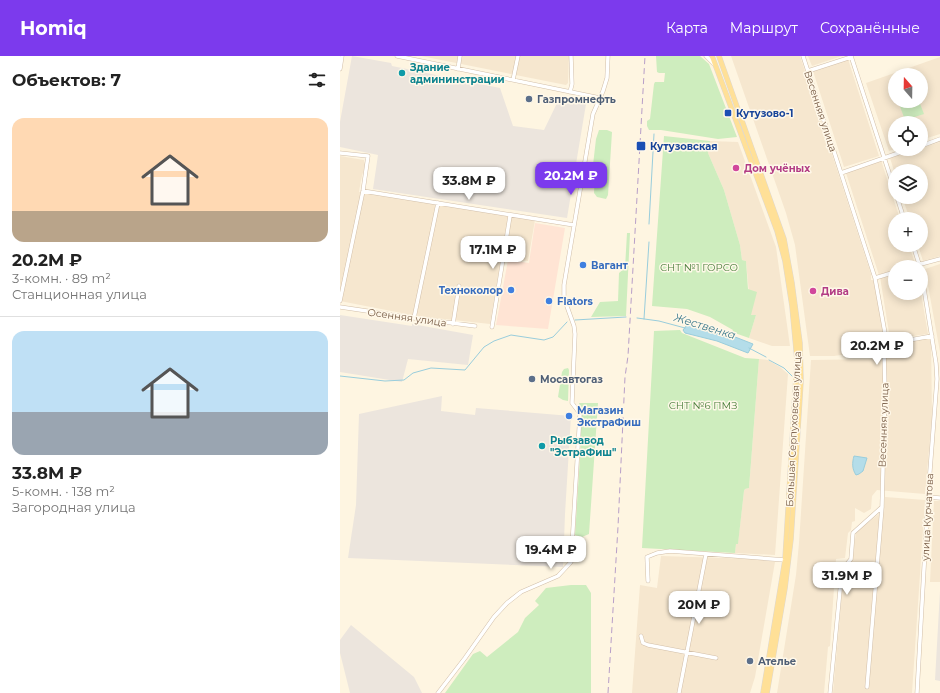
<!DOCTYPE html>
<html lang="ru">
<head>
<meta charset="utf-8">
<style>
  :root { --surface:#fff; --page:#f2f2f2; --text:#222; --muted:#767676; --line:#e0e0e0; --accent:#7c3aed }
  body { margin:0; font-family:Montserrat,sans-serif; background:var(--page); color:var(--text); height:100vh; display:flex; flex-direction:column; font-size:15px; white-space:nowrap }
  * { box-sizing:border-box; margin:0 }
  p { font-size:13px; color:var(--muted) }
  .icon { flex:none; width:22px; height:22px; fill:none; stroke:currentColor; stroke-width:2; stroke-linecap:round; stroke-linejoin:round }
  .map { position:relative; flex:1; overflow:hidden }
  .details { display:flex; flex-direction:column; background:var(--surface); width:340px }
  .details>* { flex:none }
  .needle { width:26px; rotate:340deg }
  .tools { position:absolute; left:548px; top:12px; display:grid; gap:8px }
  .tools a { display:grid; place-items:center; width:40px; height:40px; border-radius:50%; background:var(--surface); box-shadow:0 2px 10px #0003; font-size:20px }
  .price { position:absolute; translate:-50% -34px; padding:0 9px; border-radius:8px; background:#fff; color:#222; font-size:13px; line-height:26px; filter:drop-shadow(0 1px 2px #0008) }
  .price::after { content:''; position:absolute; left:50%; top:24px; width:12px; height:9px; margin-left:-6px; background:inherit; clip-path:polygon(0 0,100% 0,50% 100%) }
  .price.current { background:var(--accent); color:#fff }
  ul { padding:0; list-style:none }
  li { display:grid; align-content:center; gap:8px; height:212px; padding:0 12px }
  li+li { border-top:1px solid var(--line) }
  li span { display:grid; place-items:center; height:124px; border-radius:12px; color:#555 }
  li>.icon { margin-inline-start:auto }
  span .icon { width:72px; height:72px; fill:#fffc; stroke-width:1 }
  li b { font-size:17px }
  h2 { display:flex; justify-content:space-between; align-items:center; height:48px; padding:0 12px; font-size:17px }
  header { display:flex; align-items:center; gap:24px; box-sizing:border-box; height:56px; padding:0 20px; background:var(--accent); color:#fff }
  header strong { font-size:19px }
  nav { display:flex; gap:22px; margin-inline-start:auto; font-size:14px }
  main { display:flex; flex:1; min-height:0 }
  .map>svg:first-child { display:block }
  .residential { fill:#f6e7cf; fill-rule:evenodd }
  .commercial { fill:#ffe4d4 }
  .industrial { fill:#ece5dd }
  .green { fill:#ceedbe }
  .water { fill:#b4dde9; stroke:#99cddc }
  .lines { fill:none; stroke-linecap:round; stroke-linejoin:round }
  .stream { stroke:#99cddc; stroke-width:1 }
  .minor-casing { stroke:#d2bfa9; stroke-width:4.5 }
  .major-casing { stroke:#ded8d2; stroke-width:5.5 }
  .minor { stroke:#fff; stroke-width:3.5 }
  .major { stroke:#ffe097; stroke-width:4.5 }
  .rail { stroke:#b89fc8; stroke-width:1; stroke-dasharray:6 4; stroke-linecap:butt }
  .culture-dot { fill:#0f9aa8; stroke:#fff8e9; stroke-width:1.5 }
  .service-dot { fill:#5c6f8a; stroke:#fff8e9; stroke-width:1.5 }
  .transit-dot { fill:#1a4fb4; stroke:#fff8e9; stroke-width:1.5 }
  .hotel-dot { fill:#d1479c; stroke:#fff8e9; stroke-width:1.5 }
  .shop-dot { fill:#3f7fe0; stroke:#fff8e9; stroke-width:1.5 }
  .labels { text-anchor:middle; stroke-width:3; stroke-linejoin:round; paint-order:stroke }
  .culture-label { font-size:10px; font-weight:bold; fill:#0d838f; stroke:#fff8e9; text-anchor:start }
  .service-label { font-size:10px; font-weight:bold; fill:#4e5e75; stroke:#fff8e9; text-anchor:start }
  .street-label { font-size:10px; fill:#775b45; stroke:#fff8e9 }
  .transit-label { font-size:10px; font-weight:bold; fill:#164399; stroke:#fff8e9; text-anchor:start }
  .hotel-label { font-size:10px; font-weight:bold; fill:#b23c85; stroke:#fff8e9; text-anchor:start }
  .shop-label { font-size:10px; font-weight:bold; fill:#366cbe; stroke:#fff8e9; text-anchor:start }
  .park-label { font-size:10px; fill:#4b7f3c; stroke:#fff8e9 }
  .water-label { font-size:11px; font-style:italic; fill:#3d7a8d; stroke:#fff8e9 }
</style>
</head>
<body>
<header>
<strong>Homiq</strong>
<nav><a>Карта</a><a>Маршрут</a><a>Сохранённые</a></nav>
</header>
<main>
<section class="details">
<h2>Объектов: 7<svg class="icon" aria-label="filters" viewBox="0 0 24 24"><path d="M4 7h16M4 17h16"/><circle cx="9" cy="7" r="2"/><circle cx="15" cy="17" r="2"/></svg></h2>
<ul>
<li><span style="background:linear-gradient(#ffd9b3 75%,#b9a48a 0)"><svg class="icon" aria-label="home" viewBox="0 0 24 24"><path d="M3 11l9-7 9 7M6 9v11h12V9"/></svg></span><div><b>20.2M ₽</b><p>3-комн. · 89 m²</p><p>Станционная улица</p></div></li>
<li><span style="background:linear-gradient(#bfe0f5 65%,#9aa5b1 0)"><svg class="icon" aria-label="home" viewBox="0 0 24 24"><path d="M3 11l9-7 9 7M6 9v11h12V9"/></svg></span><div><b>33.8M ₽</b><p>5-комн. · 138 m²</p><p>Загородная улица</p></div></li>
</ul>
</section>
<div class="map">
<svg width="600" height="637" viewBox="0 0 600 637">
  <rect width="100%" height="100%" fill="#fef5e1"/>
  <path class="residential" d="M 81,0 L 229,0 L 228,27 L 226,29 Z
    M 391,0 L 460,0 L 531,218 L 531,224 L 534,224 L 545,287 L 533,289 L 533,292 L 522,294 L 522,296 L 494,300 L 470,300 L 455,189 L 446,157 Z
    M 468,0 L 502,0 L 472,10 Z
    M 600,1 L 600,78 L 581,84 L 581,67 L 555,67 L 555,93 L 549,95 L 526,27 ZM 555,19 L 581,19 L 581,45 L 555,45 Z
    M 508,3 L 539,100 L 504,111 L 473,15 Z
    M 370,85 L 398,86 L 436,191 L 450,290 L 432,290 L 409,282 L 416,259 L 411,259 L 406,205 L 402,204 L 400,189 L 384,134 L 368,97 Z
    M 600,86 L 600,200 L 583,205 L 578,189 L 581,189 L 581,163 L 570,163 L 562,141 L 581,141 L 581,115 L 555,115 L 555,118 L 550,102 L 581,93 L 581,92 Z
    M 0,100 L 24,104 L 25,109 L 21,124 L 19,136 L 195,164 L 188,205 L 161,202 L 150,268 L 77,260 L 0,245 Z
    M 541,104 L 560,163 L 555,163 L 555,189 L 569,189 L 575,207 L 563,211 L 555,211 L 555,214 L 539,219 L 506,117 Z
    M 600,208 L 600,296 L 585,213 Z
    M 555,217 L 555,237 L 581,237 L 588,278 L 550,283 L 540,221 Z
    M 591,282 L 592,361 L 585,438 L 537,434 L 532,440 L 531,453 L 524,457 L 515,452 L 515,465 L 512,466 L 511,474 L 508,477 L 505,502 L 496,503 L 490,590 L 488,591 L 484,637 L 437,637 L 456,519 L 459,487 L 471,304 L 540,303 L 549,289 Z
    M 419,303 L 428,304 L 440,311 L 448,318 L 435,499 L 395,497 L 396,488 L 398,487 L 404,435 L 405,433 L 409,432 Z
    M 545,441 L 585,444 L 572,637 L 493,637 L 504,514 L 512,506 L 516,476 L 544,454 Z
    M 594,445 L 600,445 L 600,526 L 590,526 Z
    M 321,500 L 417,503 L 435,506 L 415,621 L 410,637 L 292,637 L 300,529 L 317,532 Z"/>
  <path class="commercial" d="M 195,167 L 225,172 L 208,273 L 156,269 L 168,204 L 189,207 Z"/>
  <path class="industrial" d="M 12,0 L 51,7 L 52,10 L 160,32 L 173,70 L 204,74 L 219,43 L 246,48 L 227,162 L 33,133 L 38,99 L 0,91 L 0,66 Z
    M 0,259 L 72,270 L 72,268 L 133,279 L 128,309 L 68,303 L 62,326 L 0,316 Z
    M 102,340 L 101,355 L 135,359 L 136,352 L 231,360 L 225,458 L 223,511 L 8,502 L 16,449 L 19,358 Z
    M 600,535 L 600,625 L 595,624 Z
    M 11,569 L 74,621 L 82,637 L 10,637 L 0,597 L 0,584 Z"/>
  <path class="green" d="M 316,0 L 360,0 L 369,8 L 397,81 L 378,83 L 321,74 L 309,74 L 307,70 L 307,65 L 310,63 L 314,28 L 315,26 L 324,26 L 325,17 L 319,17 L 317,16 Z
    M 558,45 L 579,45 L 584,58 L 565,64 Z
    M 259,74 L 267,74 L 272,76 L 268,139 L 266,143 L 257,141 L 254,137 L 255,118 L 253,109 L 256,83 Z
    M 324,80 L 370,85 L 368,97 L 384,134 L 400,189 L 402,204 L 406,205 L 408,233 L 417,236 L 411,259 L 416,259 L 409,282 L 392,276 L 393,274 L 370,261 L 347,253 L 312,250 Z
    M 287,177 L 290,177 L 286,260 L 251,261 L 260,246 L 278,245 L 279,217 L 285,212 Z
    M 340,274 L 342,277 L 405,302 L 419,303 L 409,432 L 405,433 L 404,435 L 398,488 L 396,488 L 395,497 L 302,492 L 314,275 Z
    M 228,312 L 229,314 L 228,345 L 223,344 L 218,341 L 222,316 L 224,313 Z
    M 239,347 L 258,347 L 249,478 L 242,481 L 235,479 L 241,385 L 241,357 Z
    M 231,529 L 246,529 L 251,537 L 251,637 L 105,637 L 133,598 L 140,595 L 147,601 L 178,576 L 185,562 L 199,549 L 195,545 L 206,532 Z"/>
  <path class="water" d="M 347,269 L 354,269 L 370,275 L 380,275 L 413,288 L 408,297 L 377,285 L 345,277 L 343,274 Z
    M 514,400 L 527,402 L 523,415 L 519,418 L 516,419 C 512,413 512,407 514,400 Z"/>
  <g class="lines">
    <path class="stream" d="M 309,168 L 314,78
      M 297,262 L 319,265 L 345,272
      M 304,263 L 309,186
      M 235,264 L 286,261
      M 409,292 L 426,301
      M 429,304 L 444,312 L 452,320
      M 0,320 L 45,325 L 64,324 L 73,317 L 91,312 L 125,314 L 144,291 L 154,285 L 171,279 L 204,284 L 213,281 L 227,266"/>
    <g class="minor-casing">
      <path id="minor" d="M 57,0 L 260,42
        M 366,0 L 374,8
        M 463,0 L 535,222 L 547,288 L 544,296 L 545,333 L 542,451 L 527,631
        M 511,0 L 555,135
        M 0,13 L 2,0
        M 118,13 L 120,0
        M 468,15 L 511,1
        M 173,24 L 178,0
        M 230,36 L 232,28 L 231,0
        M 581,90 L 600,83
        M 0,97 L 28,100 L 23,135 L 0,245
        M 501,117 L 570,93
        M 23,135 L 234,169
        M 557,141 L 564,163
        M 573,189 L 580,211
        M 570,211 L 600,203
        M 535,222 L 555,216
        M 0,251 L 74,262 L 135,270
        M 74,262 L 98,147
        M 113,268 L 119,230
        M 152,271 L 170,160
        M 547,288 L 592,280
        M 588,441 L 600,442
        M 308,525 L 307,501 L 317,497 L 330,495 L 445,504
        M 301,580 L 303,587 L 308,589 L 376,602
        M 98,637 L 125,602 L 154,561 L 167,547 L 181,536 L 218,520 L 231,506 L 240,358 L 238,355 L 232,347 L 235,278 L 234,270 L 224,242 L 224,229 L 253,58 L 263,35 L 267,22 L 268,0
        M 339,637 L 366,498
        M 490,637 L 502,514 L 511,503 L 513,477 L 542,451
        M 577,637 L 588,441 L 597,323 L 596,307 L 581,214"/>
    </g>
    <g class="major-casing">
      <path id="major" d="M 372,0 L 437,175 L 445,205 L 452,250 L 457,304 L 445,504 L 423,637
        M 379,0 L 444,183 L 452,227 L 460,287 L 461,325 L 451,483 L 445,532 L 427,637"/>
    </g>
    <use href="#minor" class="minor"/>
    <use href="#major" class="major"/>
    <path class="rail" d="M 268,637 L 278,471 L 285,321 L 288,300 L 305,0"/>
  </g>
  <g class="culture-dot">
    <circle cx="62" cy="17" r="4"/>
    <circle cx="202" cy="390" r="4"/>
  </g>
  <g class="service-dot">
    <circle cx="189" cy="43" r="4"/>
    <circle cx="192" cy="323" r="4"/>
    <circle cx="410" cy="605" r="4"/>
  </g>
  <g class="transit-dot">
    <rect x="384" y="53" width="8" height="8" rx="2"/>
    <rect x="296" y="85" width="10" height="10" rx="2"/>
  </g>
  <g class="hotel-dot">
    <circle cx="396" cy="112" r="4"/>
    <circle cx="473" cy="235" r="4"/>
  </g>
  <g class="shop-dot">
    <circle cx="243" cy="209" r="4"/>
    <circle cx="171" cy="234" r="4"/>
    <circle cx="209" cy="245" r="4"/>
    <circle cx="229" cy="360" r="4"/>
  </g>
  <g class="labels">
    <g class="culture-label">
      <text x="70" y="15">Здание<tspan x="70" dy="12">админинстрации</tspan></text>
      <text x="210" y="388">Рыбзавод<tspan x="210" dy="12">"ЭстраФиш"</tspan></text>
    </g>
    <g class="service-label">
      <text x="197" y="47">Газпромнефть</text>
      <text x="200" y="327">Мосавтогаз</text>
      <text x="418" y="609">Ателье</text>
    </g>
    <g class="street-label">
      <text transform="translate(481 55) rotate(72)" y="4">Весенняя улица</text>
      <text transform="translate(67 261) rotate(8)" y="4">Осенняя улица</text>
      <text transform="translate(543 369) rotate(-88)" y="4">Весенняя улица</text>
      <text transform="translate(453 373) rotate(-87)" y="4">Большая Серпуховская улица</text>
      <text transform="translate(587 461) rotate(-87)" y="4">улица Курчатова</text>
    </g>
    <g class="transit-label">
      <text x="396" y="61">Кутузово-1</text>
      <text x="310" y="94">Кутузовская</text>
    </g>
    <g class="hotel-label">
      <text x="404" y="116">Дом учёных</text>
      <text x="481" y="239">Дива</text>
    </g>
    <g class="shop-label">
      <text x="251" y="213">Вагант</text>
      <text x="163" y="238" text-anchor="end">Техноколор</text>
      <text x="217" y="249">Flators</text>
      <text x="237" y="358">Магазин<tspan x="237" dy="12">ЭкстраФиш</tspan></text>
    </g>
    <g class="park-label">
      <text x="359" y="215">СНТ №1 ГОРСО</text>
      <text x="363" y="353">СНТ №6 ПМЗ</text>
    </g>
    <g class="water-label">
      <text transform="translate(365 270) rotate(17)" y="4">Жественка</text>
    </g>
  </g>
</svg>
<div class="tools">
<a><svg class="needle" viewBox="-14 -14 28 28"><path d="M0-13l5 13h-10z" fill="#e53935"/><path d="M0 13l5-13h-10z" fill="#767676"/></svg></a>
<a><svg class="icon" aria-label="locate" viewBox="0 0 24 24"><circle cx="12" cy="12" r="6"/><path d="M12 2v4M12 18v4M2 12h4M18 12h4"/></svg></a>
<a><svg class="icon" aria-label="layers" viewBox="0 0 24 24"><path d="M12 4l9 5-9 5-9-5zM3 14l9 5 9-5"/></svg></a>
<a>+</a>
<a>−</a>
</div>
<b class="price current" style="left:231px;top:140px">20.2M ₽</b>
<b class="price" style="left:129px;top:145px">33.8M ₽</b>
<b class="price" style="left:153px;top:214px">17.1M ₽</b>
<b class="price" style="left:537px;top:310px">20.2M ₽</b>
<b class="price" style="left:211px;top:514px">19.4M ₽</b>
<b class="price" style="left:507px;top:540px">31.9M ₽</b>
<b class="price" style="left:359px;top:569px">20M ₽</b>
</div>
</main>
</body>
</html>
